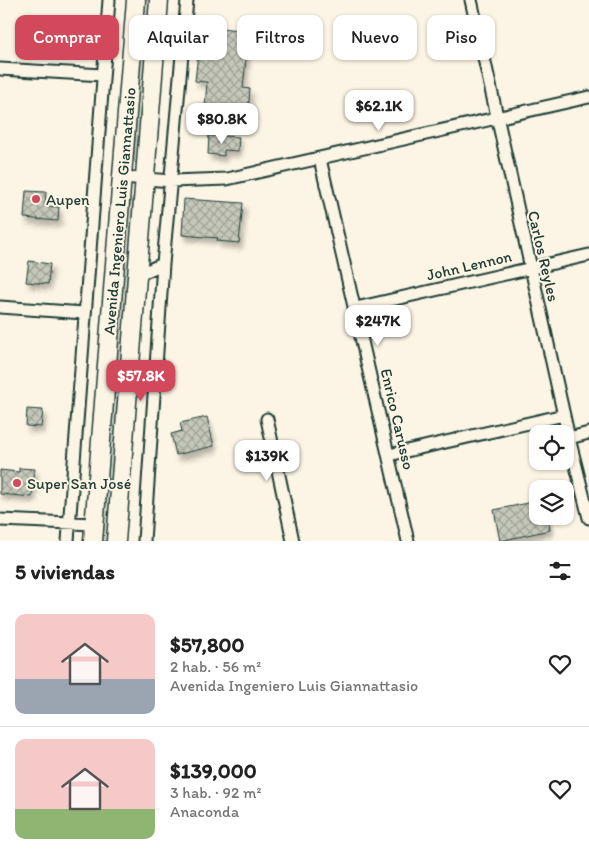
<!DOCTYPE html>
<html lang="es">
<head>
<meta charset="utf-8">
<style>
  :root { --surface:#fff; --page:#f6f6f6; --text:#222; --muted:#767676; --line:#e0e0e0; --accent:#d1495b }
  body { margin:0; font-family:Itim,sans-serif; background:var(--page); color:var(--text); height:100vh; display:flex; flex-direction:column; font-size:19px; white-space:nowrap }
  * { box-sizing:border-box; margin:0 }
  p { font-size:16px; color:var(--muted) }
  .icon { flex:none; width:28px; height:28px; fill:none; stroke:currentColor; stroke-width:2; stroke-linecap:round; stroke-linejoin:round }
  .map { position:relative; height:541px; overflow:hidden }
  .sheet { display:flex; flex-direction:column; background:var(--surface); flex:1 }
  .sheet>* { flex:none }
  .guide { position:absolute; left:15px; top:15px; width:560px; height:45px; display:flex; gap:10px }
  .buttons { position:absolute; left:529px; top:425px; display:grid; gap:10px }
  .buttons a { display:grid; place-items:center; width:45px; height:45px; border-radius:10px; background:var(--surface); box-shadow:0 1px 4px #0004; font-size:25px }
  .price { position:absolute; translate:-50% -42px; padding:0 11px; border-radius:10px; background:#fff; color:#222; font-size:16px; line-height:32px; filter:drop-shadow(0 1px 2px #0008) }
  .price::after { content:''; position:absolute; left:50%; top:30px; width:15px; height:11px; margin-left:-8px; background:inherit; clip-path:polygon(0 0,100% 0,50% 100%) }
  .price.on { background:var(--accent); color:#fff }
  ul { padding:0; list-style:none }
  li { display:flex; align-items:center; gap:15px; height:125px; padding:0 15px }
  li+li { border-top:1px solid var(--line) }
  li span { display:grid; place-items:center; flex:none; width:140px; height:100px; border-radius:10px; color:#555 }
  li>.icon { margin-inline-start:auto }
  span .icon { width:60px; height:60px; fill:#fffc; stroke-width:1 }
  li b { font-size:21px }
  h2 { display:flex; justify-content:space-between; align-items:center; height:60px; padding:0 15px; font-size:21px }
  .pill { padding:0 18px; border-radius:10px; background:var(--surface); box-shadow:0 1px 4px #0004; font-size:18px; line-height:45px }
  .pill.on { background:var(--accent); color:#fff }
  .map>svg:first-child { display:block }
  .green { fill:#dcdacc; stroke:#7e8c80 }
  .building { fill:url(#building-cross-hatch); stroke:#1f3d34; filter:url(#shadow) }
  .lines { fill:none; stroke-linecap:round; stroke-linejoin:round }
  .street-casing { stroke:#1f3d34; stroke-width:15 }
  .primary-casing { stroke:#1f3d34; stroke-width:21 }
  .street { stroke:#fcf5e5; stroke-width:11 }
  .primary { stroke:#fcf5e5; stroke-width:18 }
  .poi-dot { fill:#d1495b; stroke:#fcf5e5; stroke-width:2 }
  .labels { text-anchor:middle; stroke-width:4; stroke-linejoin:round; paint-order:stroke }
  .poi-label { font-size:16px; fill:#1f3d34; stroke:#fcf5e5; text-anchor:start }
  .street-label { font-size:16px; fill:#1f3d34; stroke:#fcf5e5 }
</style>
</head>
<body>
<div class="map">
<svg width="589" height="541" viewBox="0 0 589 541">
  <defs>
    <pattern id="building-cross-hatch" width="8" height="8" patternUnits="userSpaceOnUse" patternTransform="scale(1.25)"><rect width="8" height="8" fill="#c5c7b9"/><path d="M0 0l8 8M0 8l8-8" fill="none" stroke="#9fa397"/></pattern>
    <filter id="shadow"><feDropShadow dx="3" dy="5.5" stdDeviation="2.5" flood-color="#0004"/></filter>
  </defs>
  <rect width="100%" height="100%" fill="#fcf5e5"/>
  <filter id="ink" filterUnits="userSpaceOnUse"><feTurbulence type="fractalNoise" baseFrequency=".02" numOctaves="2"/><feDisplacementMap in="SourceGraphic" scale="10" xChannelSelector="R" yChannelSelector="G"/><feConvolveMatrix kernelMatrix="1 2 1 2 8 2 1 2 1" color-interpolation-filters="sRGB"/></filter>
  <g filter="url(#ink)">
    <path class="green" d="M 143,0 L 152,0 L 138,164 L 137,165 L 134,160 Z
      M 134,196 L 137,197 L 110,541 L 103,541 L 123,251 C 127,237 126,206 134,196 Z"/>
    <path class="building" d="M 201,26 L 249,31 L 243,88 L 250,89 L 248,111 L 205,107 L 207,82 L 195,81 Z
      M 209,135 L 239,137 L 238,151 L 224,150 L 224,156 L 208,154 Z
      M 26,191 L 46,192 L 45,206 L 59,207 L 58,221 L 24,218 Z
      M 184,199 L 243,203 L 239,243 L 217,241 L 218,238 L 182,235 Z
      M 29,261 L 50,264 L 48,284 L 26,282 Z
      M 27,409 L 43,410 L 41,427 L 26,426 Z
      M 207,417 L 214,446 L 176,455 L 171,434 L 182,431 L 180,423 Z
      M 19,468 L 35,469 L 32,497 L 0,494 L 0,470 L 19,472 Z
      M 538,501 L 538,516 L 548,516 L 550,530 L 500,541 L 494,510 Z"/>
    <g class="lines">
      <g class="street-casing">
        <path id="street" d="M 471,0 L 569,438 L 589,518
          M 0,69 L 103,75
          M 320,159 L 408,541
          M 122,177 L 171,181 L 227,179 L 589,97
          M 137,275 L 163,264
          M 0,307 L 84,313
          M 356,308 L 589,255
          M 267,419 L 293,541
          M 569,438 L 589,433
          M 389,455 L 564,415
          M 0,520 L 94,524
          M 68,541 L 109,0
          M 144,541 L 163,264 L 187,0"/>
      </g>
      <g class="primary-casing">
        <path id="primary" d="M 93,541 L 136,0
          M 116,541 L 159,0"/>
      </g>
      <use href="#street" class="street"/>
      <use href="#primary" class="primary"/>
    </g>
  </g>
  <g class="poi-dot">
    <circle cx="36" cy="199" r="5"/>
    <circle cx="17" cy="483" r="5"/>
  </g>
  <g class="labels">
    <g class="poi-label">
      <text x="46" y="205">Aupen</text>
      <text x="27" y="489">Super San José</text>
    </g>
    <g class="street-label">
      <text transform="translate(119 211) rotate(-85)" y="6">Avenida Ingeniero Luis Giannattasio</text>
      <text transform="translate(544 256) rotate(77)" y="6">Carlos Reyles</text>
      <text transform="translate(469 265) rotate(-13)" y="6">John Lennon</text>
      <text transform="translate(398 419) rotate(77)" y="6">Enrico Carusso</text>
    </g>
  </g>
</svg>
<div class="buttons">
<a><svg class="icon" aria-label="locate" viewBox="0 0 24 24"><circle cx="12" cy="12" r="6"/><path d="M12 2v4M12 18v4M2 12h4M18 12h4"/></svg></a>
<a><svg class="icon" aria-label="layers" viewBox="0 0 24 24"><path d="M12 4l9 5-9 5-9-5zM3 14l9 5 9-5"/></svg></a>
</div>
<b class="price" style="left:379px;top:132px">$62.1K</b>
<b class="price" style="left:222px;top:145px">$80.8K</b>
<b class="price" style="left:378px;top:347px">$247K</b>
<b class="price on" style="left:141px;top:402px">$57.8K</b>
<b class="price" style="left:267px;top:482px">$139K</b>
<div class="guide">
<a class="pill on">Comprar</a>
<a class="pill">Alquilar</a>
<a class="pill">Filtros</a>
<a class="pill">Nuevo</a>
<a class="pill">Piso</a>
</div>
</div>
<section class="sheet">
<h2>5 viviendas<svg class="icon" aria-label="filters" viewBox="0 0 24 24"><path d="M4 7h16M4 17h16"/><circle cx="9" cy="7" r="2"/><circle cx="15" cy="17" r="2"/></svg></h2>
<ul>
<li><span style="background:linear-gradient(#f6c9c9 65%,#9aa5b1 0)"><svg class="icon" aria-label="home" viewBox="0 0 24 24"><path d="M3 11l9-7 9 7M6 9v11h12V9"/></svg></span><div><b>$57,800</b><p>2 hab. · 56 m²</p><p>Avenida Ingeniero Luis Giannattasio</p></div><svg class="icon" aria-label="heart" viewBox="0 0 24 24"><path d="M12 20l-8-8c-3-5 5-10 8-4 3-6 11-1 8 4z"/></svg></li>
<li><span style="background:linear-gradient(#f6c9c9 70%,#8fb573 0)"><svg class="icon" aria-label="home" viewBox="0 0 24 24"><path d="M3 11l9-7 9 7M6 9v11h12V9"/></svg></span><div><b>$139,000</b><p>3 hab. · 92 m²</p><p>Anaconda</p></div><svg class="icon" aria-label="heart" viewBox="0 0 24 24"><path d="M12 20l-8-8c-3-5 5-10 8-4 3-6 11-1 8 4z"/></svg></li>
</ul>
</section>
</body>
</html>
